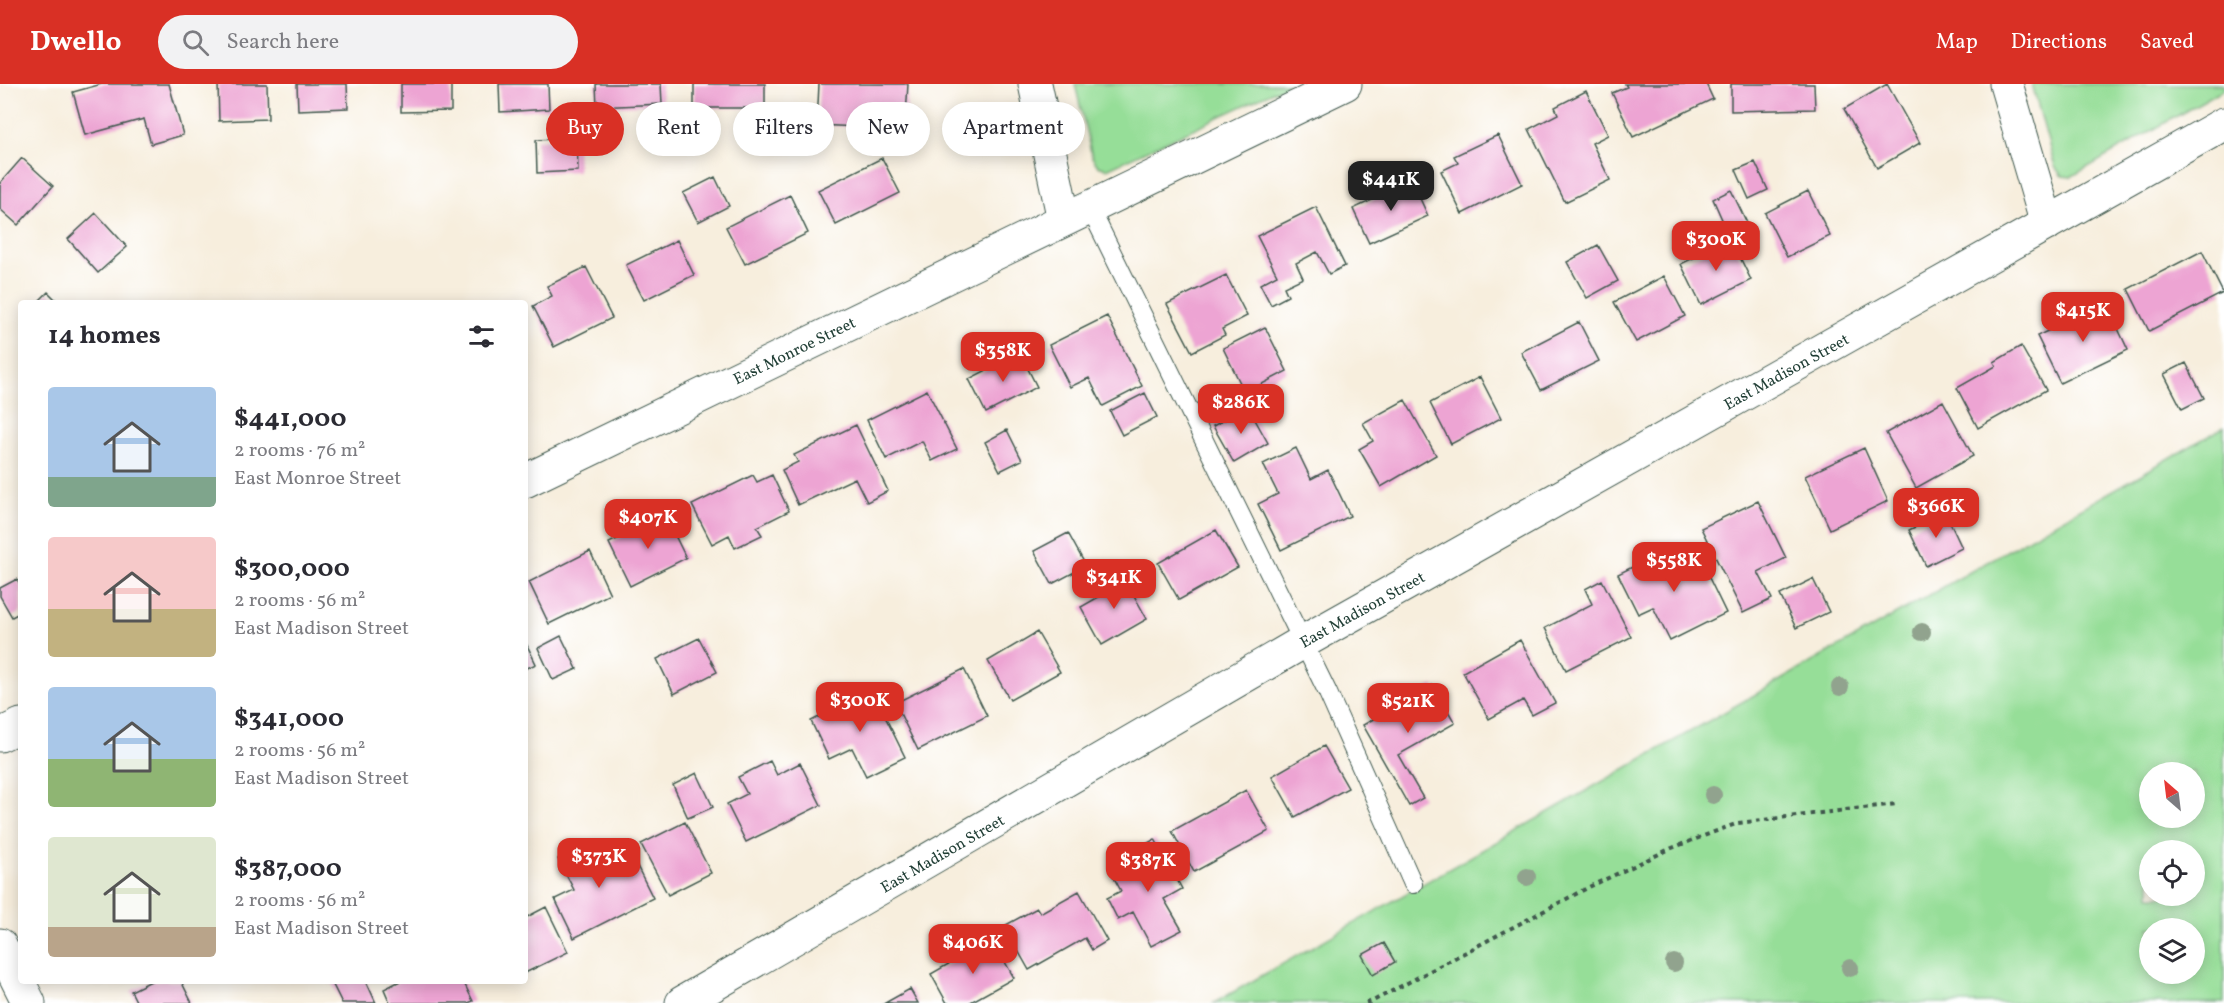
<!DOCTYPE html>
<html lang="en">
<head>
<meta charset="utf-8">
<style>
  :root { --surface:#fff; --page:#f2f2f3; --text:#2b2b33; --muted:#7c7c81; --accent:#d93025 }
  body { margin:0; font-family:Vollkorn,serif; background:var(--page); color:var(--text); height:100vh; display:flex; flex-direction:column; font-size:22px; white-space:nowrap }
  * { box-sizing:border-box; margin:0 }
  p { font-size:20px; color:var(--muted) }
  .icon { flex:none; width:33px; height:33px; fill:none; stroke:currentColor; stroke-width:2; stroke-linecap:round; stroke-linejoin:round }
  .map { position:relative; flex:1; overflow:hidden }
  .details { position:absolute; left:18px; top:216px; width:510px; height:684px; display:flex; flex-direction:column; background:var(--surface); border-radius:6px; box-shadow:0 3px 15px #0003 }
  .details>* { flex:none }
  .top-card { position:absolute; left:546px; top:18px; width:570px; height:54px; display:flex; gap:12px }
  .needle { width:39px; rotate:332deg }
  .fabs { position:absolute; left:2139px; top:678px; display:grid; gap:12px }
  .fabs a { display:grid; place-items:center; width:66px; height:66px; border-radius:50%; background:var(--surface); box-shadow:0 3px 15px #0003; font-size:30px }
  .price { position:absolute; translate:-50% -51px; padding:0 14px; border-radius:12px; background:var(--accent); color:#fff; font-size:20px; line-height:39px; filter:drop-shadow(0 2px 3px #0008) }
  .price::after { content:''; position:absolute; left:50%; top:36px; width:18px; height:14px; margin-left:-9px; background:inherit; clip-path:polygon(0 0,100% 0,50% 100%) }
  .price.active { background:#222; color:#fff }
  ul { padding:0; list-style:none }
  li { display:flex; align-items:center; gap:18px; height:150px; padding:0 30px }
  li span { display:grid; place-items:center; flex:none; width:168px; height:120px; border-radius:6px; color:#555 }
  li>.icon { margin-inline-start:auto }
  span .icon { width:72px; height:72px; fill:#fffc; stroke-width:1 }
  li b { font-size:26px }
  h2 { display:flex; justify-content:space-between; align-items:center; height:72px; padding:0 30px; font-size:26px }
  .pill { padding:0 21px; border-radius:27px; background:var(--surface); box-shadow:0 3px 15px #0003; font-size:21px; line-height:54px }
  .pill.active { background:var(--accent); color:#fff }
  header { display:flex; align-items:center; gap:36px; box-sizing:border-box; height:84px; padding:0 30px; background:var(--accent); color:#fff }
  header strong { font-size:28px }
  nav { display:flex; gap:33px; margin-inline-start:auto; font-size:21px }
  .search { width:420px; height:54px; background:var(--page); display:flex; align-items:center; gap:15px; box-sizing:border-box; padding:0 21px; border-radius:33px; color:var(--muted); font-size:22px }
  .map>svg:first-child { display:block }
  .green { fill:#96de98; stroke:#5a8e66; stroke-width:1.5; fill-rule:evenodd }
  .building { fill:#eda4d3 }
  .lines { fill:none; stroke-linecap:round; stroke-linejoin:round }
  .service-casing { stroke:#3f584d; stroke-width:20 }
  .minor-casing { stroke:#3f584d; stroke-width:35 }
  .path { stroke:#3f584d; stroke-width:4; stroke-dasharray:4.5 4.5; stroke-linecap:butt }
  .service { stroke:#fff; stroke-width:18 }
  .minor { stroke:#fff; stroke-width:33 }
  .tree { fill:#91a38e }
  .labels { text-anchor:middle; stroke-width:4.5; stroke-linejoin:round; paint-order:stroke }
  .street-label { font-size:16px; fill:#1f3d34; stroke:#fff }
</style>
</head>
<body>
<header>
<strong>Dwello</strong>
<div class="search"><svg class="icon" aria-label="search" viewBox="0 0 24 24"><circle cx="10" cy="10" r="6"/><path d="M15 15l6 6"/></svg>Search here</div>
<nav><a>Map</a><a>Directions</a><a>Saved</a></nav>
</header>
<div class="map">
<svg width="2224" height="919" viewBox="0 0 2224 919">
  <rect width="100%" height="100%" fill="#fff"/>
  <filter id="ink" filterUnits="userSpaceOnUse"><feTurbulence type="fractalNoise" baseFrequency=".0167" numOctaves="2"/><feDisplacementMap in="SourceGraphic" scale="12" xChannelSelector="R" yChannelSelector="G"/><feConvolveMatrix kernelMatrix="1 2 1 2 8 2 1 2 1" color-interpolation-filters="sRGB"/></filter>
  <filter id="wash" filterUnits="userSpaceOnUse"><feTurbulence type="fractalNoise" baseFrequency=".008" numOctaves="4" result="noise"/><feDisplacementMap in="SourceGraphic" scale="24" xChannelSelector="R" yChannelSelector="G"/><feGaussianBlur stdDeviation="1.35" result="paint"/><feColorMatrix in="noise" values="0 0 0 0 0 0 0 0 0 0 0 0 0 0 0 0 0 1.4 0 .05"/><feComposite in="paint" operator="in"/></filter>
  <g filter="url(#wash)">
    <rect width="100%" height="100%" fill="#f7eedd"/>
    <path class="green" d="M 1075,0 L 1290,0 L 1107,85 L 1098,82 L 1092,73 Z
      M 2032,0 L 2224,0 L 2224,5 L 2071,93 L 2062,92 L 2055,83 Z
      M 2224,343 L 2224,919 L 1214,919 ZM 2150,688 L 2194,688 L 2194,734 L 2150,734 ZM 2150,766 L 2194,766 L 2194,812 L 2150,812 ZM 2150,844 L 2194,844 L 2194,890 L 2150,890 Z"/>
    <g id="blocks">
      <path class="building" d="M 102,0 L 169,0 L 183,51 L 151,60 L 144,35 L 85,51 L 73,8 Z
        M 218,0 L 267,0 L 268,35 L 219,37 Z
        M 297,0 L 347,0 L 348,24 L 298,26 Z
        M 401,0 L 451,0 L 451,27 L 401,28 Z
        M 499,0 L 548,0 L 549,25 L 500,28 Z
        M 596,0 L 661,0 L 662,20 L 597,23 Z
        M 694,0 L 765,0 L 765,24 L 694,24 Z
        M 819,0 L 908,0 L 906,32 L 859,30 L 858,43 L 817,41 Z
        M 1625,0 L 1706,0 L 1713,15 L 1633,53 L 1612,9 L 1627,3 Z
        M 1731,0 L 1814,0 L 1815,25 L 1731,27 Z
        M 1887,0 L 1920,59 L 1877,84 L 1844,25 Z
        M 1586,7 L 1608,51 L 1592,59 L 1610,96 L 1565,118 L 1529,45 L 1558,30 L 1555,23 Z
        M 1498,51 L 1522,100 L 1462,130 L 1441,87 L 1458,79 L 1454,72 Z
        M 577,54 L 578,87 L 537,89 L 536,56 Z
        M 22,74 L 53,102 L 18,141 L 0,125 L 0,99 Z
        M 882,74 L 900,109 L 836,141 L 818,106 Z
        M 1755,78 L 1768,106 L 1749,115 L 1736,86 Z
        M 715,93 L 729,122 L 698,138 L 683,109 Z
        M 1412,97 L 1428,132 L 1369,159 L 1353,125 Z
        M 1731,106 L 1747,139 L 1728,149 L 1713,115 Z
        M 1808,107 L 1830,152 L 1787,173 L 1765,129 Z
        M 790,111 L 808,149 L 745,180 L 726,143 Z
        M 1316,123 L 1345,182 L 1329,190 L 1317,168 L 1296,179 L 1303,194 L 1284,203 L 1288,212 L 1271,221 L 1260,200 L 1277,191 L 1257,152 Z
        M 96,129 L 127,163 L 98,189 L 68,155 Z
        M 1731,155 L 1751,196 L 1701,221 L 1681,180 Z
        M 677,156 L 694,191 L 644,216 L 626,181 Z
        M 1598,161 L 1618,197 L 1587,214 L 1567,178 Z
        M 2202,167 L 2223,209 L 2149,247 L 2128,205 Z
        M 586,183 L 612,234 L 554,263 L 533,222 L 552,212 L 547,202 Z
        M 1226,191 L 1247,232 L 1222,245 L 1225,251 L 1192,268 L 1167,220 Z
        M 1664,192 L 1685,232 L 1636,258 L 1614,218 Z
        M 48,208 L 59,219 L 37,219 Z
        M 2106,219 L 2128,266 L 2060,299 L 2037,252 Z
        M 1107,232 L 1142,302 L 1103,322 L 1089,294 L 1070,303 L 1049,261 Z
        M 1579,238 L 1599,277 L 1541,306 L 1521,268 Z
        M 1265,243 L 1287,287 L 1245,309 L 1223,264 Z
        M 2021,262 L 2046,306 L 1978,344 L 1957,304 L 1996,282 L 1994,278 Z
        M 1020,269 L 1037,303 L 986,329 L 969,295 Z
        M 2186,279 L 2204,314 L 2182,325 L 2164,290 Z
        M 1480,293 L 1501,334 L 1451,360 L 1430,319 Z
        M 927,306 L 957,365 L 932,377 L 922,357 L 886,375 L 867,336 Z
        M 1145,309 L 1157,333 L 1122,351 L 1110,327 Z
        M 1405,316 L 1436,371 L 1381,403 L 1359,365 L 1373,357 L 1363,339 Z
        M 1943,317 L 1973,372 L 1916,404 L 1886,349 Z
        M 1248,323 L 1268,359 L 1234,379 L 1213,342 Z
        M 856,341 L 888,407 L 867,418 L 855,394 L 798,421 L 782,386 L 798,378 L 794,371 Z
        M 1007,346 L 1022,376 L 1000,387 L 985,358 Z
        M 1296,364 L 1311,395 L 1328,386 L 1350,432 L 1281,466 L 1258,420 L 1278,410 L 1263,380 Z
        M 1864,364 L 1888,417 L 1830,445 L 1805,392 Z
        M 753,391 L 757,398 L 772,391 L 789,427 L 757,443 L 762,451 L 735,464 L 729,451 L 712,460 L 692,421 Z
        M 1758,417 L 1786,474 L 1758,488 L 1772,515 L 1743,529 L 1701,444 Z
        M 1945,428 L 1962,464 L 1926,482 L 1909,446 Z
        M 665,431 L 686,474 L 630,502 L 609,459 Z
        M 1216,446 L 1238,483 L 1179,516 L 1158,479 Z
        M 1068,449 L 1086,482 L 1052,500 L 1034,467 Z
        M 590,467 L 610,510 L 549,540 L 529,498 Z
        M 1696,467 L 1726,529 L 1670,557 L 1653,523 L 1638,530 L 1618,490 L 1655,472 L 1661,484 Z
        M 1121,488 L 1147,535 L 1102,561 L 1081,523 L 1104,510 L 1098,501 Z
        M 17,495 L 21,502 L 21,528 L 12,533 L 0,512 L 0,504 Z
        M 1813,495 L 1829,528 L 1796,544 L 1780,511 Z
        M 1602,496 L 1631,553 L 1566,586 L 1545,544 L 1592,520 L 1585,505 Z
        M 1037,548 L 1060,588 L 1010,616 L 988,577 Z
        M 561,552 L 577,585 L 553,596 L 538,564 Z
        M 699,554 L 717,588 L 674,610 L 657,575 Z
        M 1520,556 L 1555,619 L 1532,631 L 1523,616 L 1489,635 L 1463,588 Z
        M 525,557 L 536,580 L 525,585 Z
        M 964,585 L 987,632 L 918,666 L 895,619 Z
        M 1433,601 L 1455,639 L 1398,671 L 1423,714 L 1409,722 L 1363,641 Z
        M 872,606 L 905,673 L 866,692 L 852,664 L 829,675 L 811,637 Z
        M 1324,662 L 1348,704 L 1295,733 L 1272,692 Z
        M 770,677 L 777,691 L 800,679 L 821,721 L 746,758 L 727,720 L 747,710 L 738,693 Z
        M 697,689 L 713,723 L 688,734 L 673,701 Z
        M 1246,706 L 1269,747 L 1194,788 L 1172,747 Z
        M 685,738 L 711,789 L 668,811 L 641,760 Z
        M 1155,755 L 1182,805 L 1164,815 L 1182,846 L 1151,862 L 1133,828 L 1118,836 L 1107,814 L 1121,807 L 1113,792 L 1131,783 L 1125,772 Z
        M 595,756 L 609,782 L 631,770 L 653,814 L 574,854 L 555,815 L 574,806 L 558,775 Z
        M 1079,807 L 1107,857 L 1092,866 L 1085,854 L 1029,886 L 1004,842 L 1037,824 L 1040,829 Z
        M 546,823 L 568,868 L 525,889 L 525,834 Z
        M 992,855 L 1014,894 L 969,919 L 947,919 L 931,890 Z
        M 1384,859 L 1395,878 L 1373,891 L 1362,871 Z
        M 151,897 L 181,897 L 192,919 L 137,919 L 131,907 Z
        M 336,897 L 366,897 L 376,919 L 342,919 L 332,899 Z
        M 400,897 L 463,897 L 473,917 L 468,919 L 390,919 L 384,905 Z
        M 910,905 L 918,919 L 885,919 Z"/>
    </g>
  </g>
  <g filter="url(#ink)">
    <use href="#blocks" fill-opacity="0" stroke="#3f584d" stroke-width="1.5"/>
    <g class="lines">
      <g class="service-casing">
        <path id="service" d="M 1090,124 L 1328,609 L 1413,800"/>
      </g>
      <g class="minor-casing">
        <path id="minor" d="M 1035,0 L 1064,136
          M 2006,0 L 2047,140
          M 525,397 L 1345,0
          M 0,651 L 21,641
          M 0,861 L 29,919
          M 682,919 L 1303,558 L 2224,40"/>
      </g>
      <path class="path" d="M 1366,919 L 1373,917 L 1591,802 L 1672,764 L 1738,739 L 1896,720"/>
      <use href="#service" class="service"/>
      <use href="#minor" class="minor"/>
    </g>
    <g class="tree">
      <circle cx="1922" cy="548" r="9"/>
      <circle cx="1840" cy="603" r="9"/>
      <circle cx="1713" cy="711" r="9"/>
      <circle cx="1527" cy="793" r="9"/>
      <circle cx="1674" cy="879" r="9"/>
      <circle cx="1850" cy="884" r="9"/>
    </g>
  </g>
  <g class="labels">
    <g class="street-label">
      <text transform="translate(794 266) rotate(-26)" y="6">East Monroe Street</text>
      <text transform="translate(1786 287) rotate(-29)" y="6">East Madison Street</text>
      <text transform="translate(1362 525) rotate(-29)" y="6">East Madison Street</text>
      <text transform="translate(942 769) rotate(-30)" y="6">East Madison Street</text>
    </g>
  </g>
</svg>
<div class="fabs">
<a><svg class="needle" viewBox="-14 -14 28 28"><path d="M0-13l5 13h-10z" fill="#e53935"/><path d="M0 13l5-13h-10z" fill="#7c7c81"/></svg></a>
<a><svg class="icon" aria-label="locate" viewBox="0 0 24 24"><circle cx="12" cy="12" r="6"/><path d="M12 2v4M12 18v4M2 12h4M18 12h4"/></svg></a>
<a><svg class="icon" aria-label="layers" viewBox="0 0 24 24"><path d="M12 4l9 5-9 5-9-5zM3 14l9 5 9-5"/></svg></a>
</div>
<b class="price active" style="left:1391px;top:128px">$441K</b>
<b class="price" style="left:1716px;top:188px">$300K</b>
<b class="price" style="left:2083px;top:259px">$415K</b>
<b class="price" style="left:1003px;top:299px">$358K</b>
<b class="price" style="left:1241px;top:351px">$286K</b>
<b class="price" style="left:1936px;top:455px">$366K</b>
<b class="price" style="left:648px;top:466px">$407K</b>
<b class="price" style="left:1674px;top:509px">$558K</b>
<b class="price" style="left:1114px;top:526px">$341K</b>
<b class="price" style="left:860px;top:649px">$300K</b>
<b class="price" style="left:1408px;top:650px">$521K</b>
<b class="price" style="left:599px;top:805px">$373K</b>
<b class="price" style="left:1148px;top:809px">$387K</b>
<b class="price" style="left:973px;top:891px">$406K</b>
<div class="top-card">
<a class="pill active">Buy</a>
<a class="pill">Rent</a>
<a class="pill">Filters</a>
<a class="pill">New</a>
<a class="pill">Apartment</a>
</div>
<section class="details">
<h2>14 homes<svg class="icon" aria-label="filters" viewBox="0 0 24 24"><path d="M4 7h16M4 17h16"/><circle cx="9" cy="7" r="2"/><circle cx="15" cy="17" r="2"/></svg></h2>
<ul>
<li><span style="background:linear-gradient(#a9c7e8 75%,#7fa58c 0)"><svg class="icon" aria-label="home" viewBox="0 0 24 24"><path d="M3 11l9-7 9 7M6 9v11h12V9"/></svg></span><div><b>$441,000</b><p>2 rooms · 76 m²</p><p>East Monroe Street</p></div></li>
<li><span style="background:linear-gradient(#f6c9c9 60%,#c2b280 0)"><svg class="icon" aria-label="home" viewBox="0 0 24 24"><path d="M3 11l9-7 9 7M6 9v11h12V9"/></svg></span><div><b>$300,000</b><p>2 rooms · 56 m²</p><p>East Madison Street</p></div></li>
<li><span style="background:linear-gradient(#a9c7e8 60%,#8fb573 0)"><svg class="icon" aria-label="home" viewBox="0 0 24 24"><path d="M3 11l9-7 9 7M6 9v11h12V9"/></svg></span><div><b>$341,000</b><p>2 rooms · 56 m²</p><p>East Madison Street</p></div></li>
<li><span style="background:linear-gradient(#dfe7d0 75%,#b9a48a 0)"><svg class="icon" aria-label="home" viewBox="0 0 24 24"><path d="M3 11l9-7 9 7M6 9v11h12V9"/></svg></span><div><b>$387,000</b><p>2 rooms · 56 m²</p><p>East Madison Street</p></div></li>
</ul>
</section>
</div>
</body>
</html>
